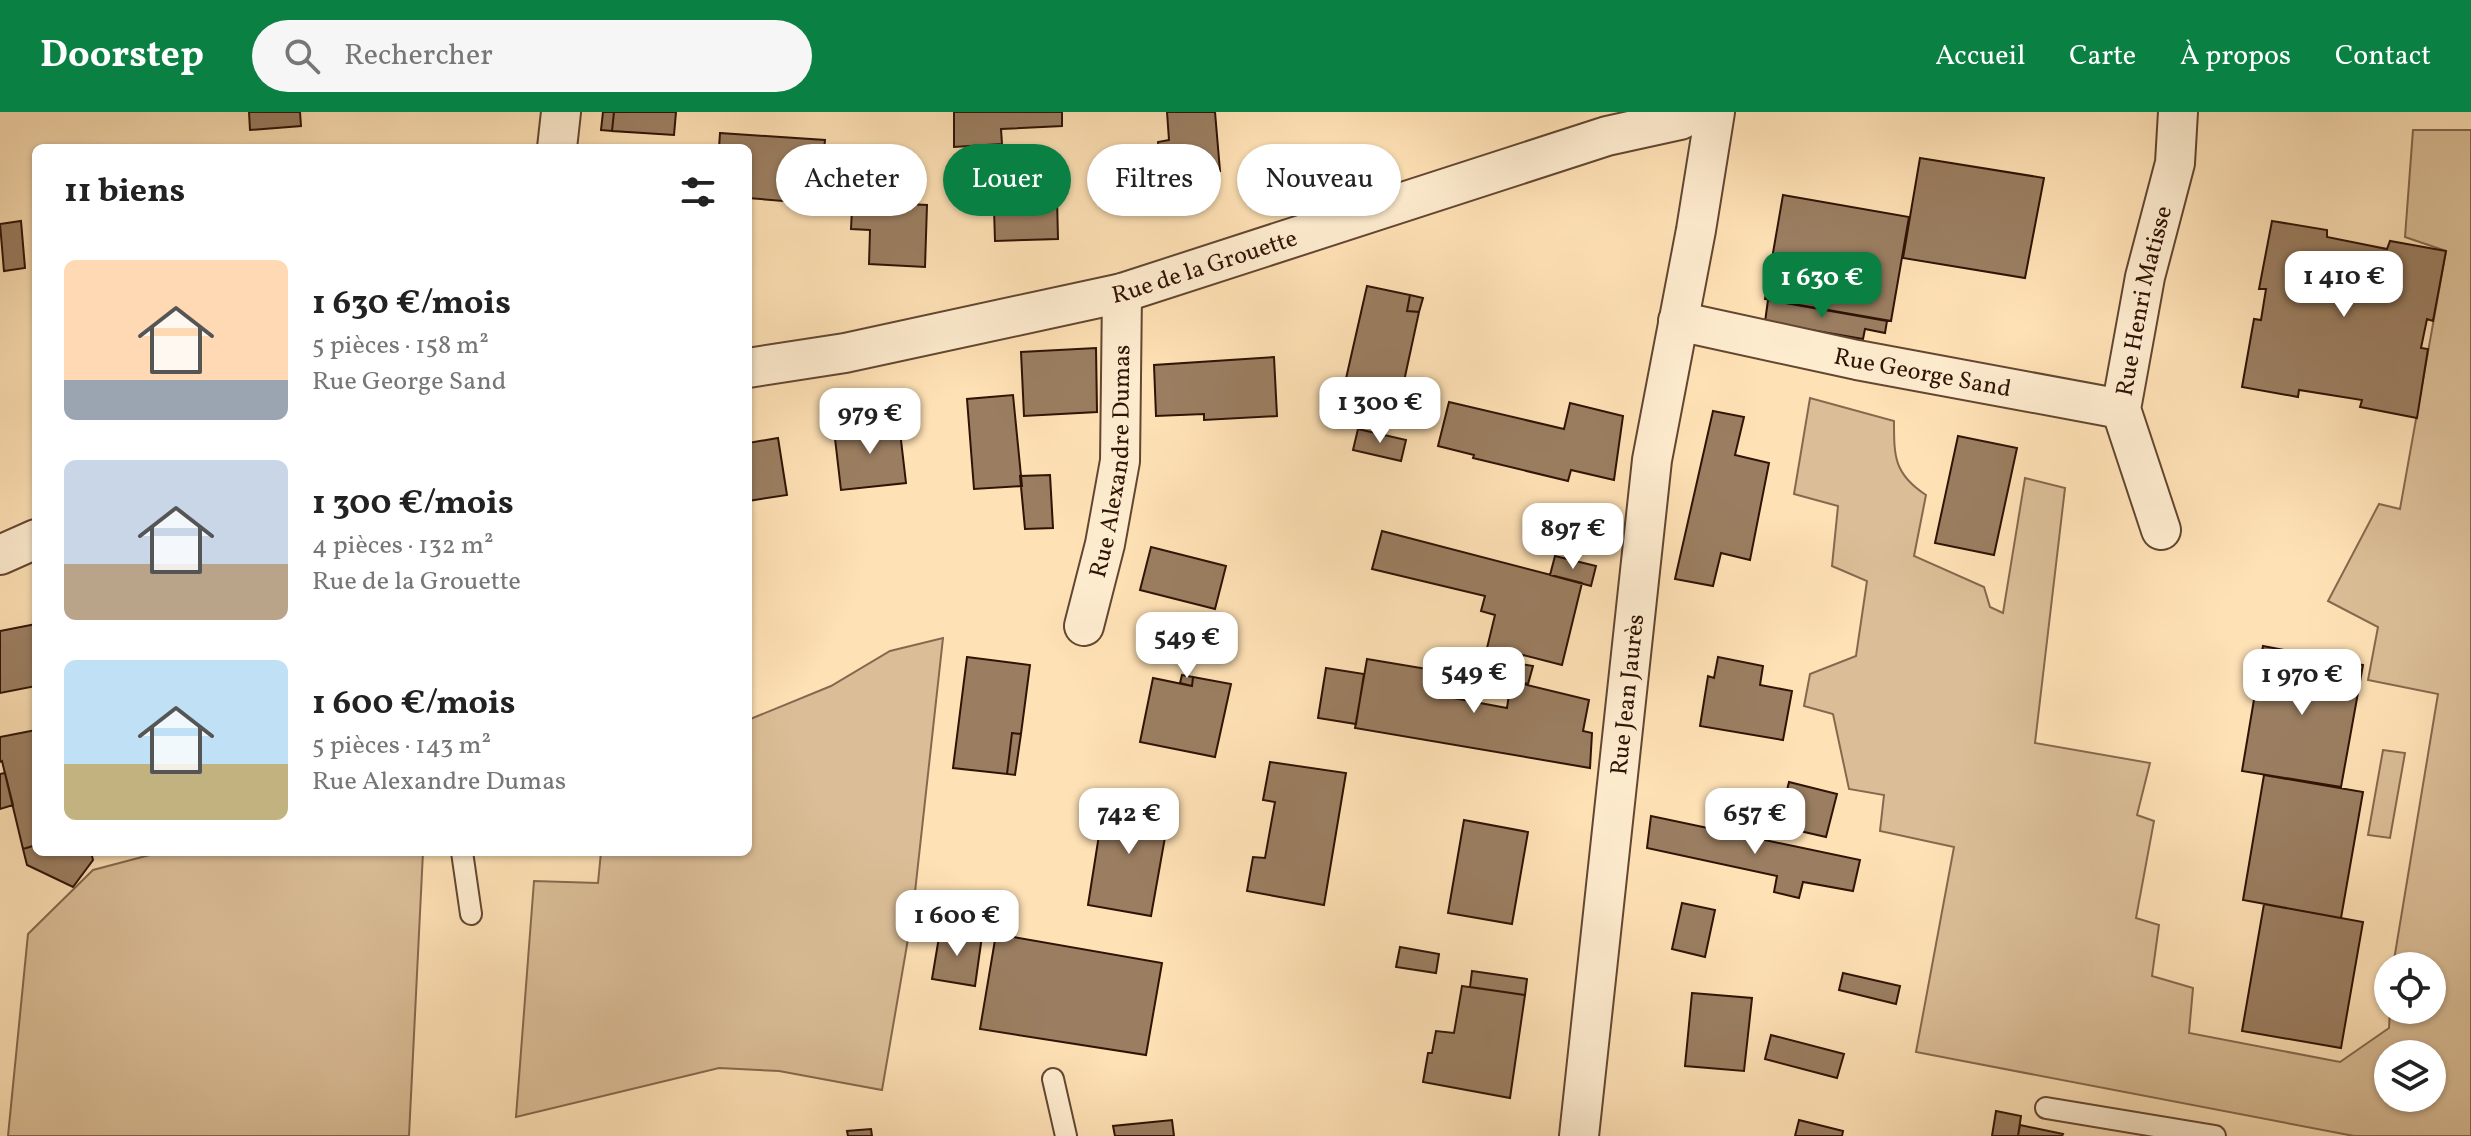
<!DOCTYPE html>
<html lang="fr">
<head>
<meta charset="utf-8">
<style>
  :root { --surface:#fff; --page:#f6f6f6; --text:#222; --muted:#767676; --accent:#0b8043 }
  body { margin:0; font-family:Vollkorn,serif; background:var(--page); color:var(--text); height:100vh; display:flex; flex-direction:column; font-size:30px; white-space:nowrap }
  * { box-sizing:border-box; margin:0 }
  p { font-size:26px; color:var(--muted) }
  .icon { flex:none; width:44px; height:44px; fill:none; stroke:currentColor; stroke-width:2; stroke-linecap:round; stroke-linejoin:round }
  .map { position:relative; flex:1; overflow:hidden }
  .panel { position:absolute; left:32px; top:32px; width:720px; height:712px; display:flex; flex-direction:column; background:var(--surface); border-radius:12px; box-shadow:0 2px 6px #0004 }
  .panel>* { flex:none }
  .hud { position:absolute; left:776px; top:32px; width:760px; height:72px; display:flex; gap:16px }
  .fabs { position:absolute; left:2374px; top:840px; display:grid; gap:16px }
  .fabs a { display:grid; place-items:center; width:72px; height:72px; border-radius:50%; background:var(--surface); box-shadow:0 2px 6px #0004; font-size:40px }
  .price { position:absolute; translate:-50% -68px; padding:0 18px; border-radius:16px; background:#fff; color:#222; font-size:26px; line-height:52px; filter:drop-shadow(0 2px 4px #0008) }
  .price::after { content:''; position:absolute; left:50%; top:48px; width:24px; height:18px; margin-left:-12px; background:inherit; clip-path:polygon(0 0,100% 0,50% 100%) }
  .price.active { background:var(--accent); color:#fff }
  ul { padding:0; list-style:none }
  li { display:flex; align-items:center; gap:24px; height:200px; padding:0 32px }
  li span { display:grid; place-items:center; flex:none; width:224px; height:160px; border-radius:12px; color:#555 }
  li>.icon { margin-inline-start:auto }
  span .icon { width:96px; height:96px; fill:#fffc; stroke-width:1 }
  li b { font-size:34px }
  h2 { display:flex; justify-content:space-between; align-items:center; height:96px; padding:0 32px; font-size:34px }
  .tag { padding:0 28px; border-radius:36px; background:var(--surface); box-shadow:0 2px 6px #0004; font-size:28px; line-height:72px }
  .tag.active { background:var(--accent); color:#fff }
  header { display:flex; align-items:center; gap:48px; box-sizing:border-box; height:112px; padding:0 40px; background:var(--accent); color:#fff }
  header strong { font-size:38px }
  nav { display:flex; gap:44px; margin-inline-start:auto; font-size:28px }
  .search { width:560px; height:72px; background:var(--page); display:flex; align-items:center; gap:20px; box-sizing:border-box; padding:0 28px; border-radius:44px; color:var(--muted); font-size:30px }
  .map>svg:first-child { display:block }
  .green { fill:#dbbe97; stroke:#85684e; stroke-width:2; fill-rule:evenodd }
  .building { fill:#9b7e61; stroke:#2f1305; stroke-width:2 }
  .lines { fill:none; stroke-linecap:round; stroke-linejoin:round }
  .service-casing { stroke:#634631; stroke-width:24 }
  .minor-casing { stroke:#634631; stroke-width:42 }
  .service { stroke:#feeccf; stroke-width:20 }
  .minor { stroke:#feeccf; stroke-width:38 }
  .labels { text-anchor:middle; stroke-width:8; stroke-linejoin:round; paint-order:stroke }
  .street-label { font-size:24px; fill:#2f1305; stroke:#feeccf }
</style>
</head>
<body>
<header>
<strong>Doorstep</strong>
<div class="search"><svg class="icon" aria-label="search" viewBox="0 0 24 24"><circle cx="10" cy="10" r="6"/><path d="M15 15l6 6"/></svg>Rechercher</div>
<nav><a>Accueil</a><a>Carte</a><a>À propos</a><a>Contact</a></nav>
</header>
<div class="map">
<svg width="2471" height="1024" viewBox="0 0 2471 1024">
  <rect width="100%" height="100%" fill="#fee1b5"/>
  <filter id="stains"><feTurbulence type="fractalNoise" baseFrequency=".0025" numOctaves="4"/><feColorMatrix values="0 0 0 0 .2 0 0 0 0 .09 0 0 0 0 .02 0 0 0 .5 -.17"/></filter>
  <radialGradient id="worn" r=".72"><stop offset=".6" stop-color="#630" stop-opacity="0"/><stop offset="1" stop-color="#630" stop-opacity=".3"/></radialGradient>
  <path class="green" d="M 2413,18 L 2471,18 L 2471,1024 L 2354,1024 L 1916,940 L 1954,735 L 1880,719 L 1884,683 L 1849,677 L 1833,602 L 1804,594 L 1810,562 L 1856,544 L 1867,469 L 1832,454 L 1838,394 L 1794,382 L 1810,286 L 1894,309 C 1894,345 1894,362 1926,383 L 1914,444 L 1984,475 L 1990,495 L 2003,501 L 2025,366 L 2065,376 L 2035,631 L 2150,651 L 2137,703 L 2154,709 L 2136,806 L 2159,813 L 2152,864 L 2193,876 L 2189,921 L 2340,950 L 2389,916 L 2390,898 L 2432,898 L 2432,854 L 2393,854 L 2438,582 L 2368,568 L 2378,515 L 2328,489 L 2379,392 L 2400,397 L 2446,139 L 2405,125 ZM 2388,942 L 2432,942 L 2432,986 L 2388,986 Z
    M 943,526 L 913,798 L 882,978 L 779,959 L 719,956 L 516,1005 L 534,769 L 598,771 L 601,740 L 748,740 L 748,608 L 831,574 L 890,539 Z
    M 2383,638 L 2405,641 L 2390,726 L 2368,723 Z
    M 161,740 L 423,740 L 409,1024 L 8,1024 L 28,822 L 93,758 Z"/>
  <path class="building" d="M 249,0 L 300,0 L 301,14 L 250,18 Z
    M 603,0 L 614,0 L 612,19 L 601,18 Z
    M 614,0 L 676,0 L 674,23 L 612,19 Z
    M 954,0 L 1062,0 L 1062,14 L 1001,17 L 1002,32 L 954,35 Z
    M 1167,0 L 1215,0 L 1220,59 L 1161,64 L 1158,30 L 1169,28 Z
    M 720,21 L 825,28 L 823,48 L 829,48 L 829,61 L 822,60 L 819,92 L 748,86 L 748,36 L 719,36 Z
    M 855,34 L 890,36 L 887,91 L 927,93 L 925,155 L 869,152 L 870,118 L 851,117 Z
    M 1019,45 L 1056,45 L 1058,127 L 995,129 L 993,65 L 1018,64 Z
    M 1920,46 L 2044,66 L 2025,166 L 1903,146 Z
    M 1783,83 L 1909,105 L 1891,209 L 1765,187 Z
    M 21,109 L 25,156 L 4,159 L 0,112 Z
    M 2272,109 L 2327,118 L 2327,125 L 2387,137 L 2390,129 L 2446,139 L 2433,209 L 2427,207 L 2421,236 L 2428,237 L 2417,306 L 2360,295 L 2362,288 L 2299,278 L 2298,285 L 2242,275 L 2254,207 L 2261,208 L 2266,177 L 2259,177 Z
    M 1367,174 L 1410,183 L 1407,199 L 1419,200 L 1401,283 L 1345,271 Z
    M 1410,183 L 1423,186 L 1419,200 L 1407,199 Z
    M 1768,188 L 1887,209 L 1885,221 L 1865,217 L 1863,227 L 1765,210 Z
    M 1096,236 L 1097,300 L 1024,304 L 1021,240 Z
    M 1274,245 L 1277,304 L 1204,308 L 1204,302 L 1156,304 L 1154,253 Z
    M 1013,283 L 1022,374 L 974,377 L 967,287 Z
    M 1449,290 L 1564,317 L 1570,291 L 1623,304 L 1614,368 L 1571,358 L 1568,369 L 1473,346 L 1474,343 L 1438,334 Z
    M 1713,299 L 1744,305 L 1735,343 L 1769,351 L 1750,448 L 1721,441 L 1713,474 L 1675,467 Z
    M 899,311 L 906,371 L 841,378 L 834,318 Z
    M 1358,317 L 1406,328 L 1401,349 L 1353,338 Z
    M 1958,324 L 2017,336 L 1994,443 L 1935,431 Z
    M 778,326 L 787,383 L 748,389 L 748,331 Z
    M 1050,363 L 1053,416 L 1025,417 L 1020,364 Z
    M 1382,419 L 1582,471 L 1562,553 L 1523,543 L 1521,552 L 1533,554 L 1528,572 L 1481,561 L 1495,503 L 1481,499 L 1485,484 L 1372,457 Z
    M 1151,435 L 1226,454 L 1215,497 L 1140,478 Z
    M 1555,444 L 1596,454 L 1591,474 L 1550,463 Z
    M 36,512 L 36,574 L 0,581 L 0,519 Z
    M 2263,534 L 2363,553 L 2341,675 L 2242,659 Z
    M 967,545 L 1030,553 L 1021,622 L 1012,621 L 1007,662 L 953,656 Z
    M 1718,545 L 1763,554 L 1760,573 L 1792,579 L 1783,628 L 1700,614 L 1708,564 L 1714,566 Z
    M 1367,547 L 1457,562 L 1453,586 L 1507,596 L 1511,569 L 1589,588 L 1583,619 L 1592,621 L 1590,656 L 1355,616 Z
    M 1326,556 L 1364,562 L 1356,612 L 1318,606 Z
    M 1182,563 L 1193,565 L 1192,574 L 1180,571 Z
    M 1193,565 L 1231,572 L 1215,645 L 1140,630 L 1153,566 L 1192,574 Z
    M 36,618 L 36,733 L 23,737 L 2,649 L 0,650 L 0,625 Z
    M 1012,621 L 1021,622 L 1015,663 L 1007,662 Z
    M 1270,650 L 1346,661 L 1324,793 L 1247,779 L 1253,745 L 1265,746 L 1275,690 L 1263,688 Z
    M 5,661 L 13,693 L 0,697 L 0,662 Z
    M 2264,663 L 2363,680 L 2341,806 L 2243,788 Z
    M 1789,670 L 1837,682 L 1826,725 L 1778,714 Z
    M 1105,685 L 1170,697 L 1151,804 L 1088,793 Z
    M 1651,704 L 1860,748 L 1853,779 L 1803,770 L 1799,786 L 1774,780 L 1777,764 L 1647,736 Z
    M 1464,708 L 1528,720 L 1512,812 L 1448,801 Z
    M 36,733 L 36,740 L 91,740 L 93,748 L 73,775 L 27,753 L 23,737 Z
    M 1682,791 L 1715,798 L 1705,845 L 1672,837 Z
    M 2264,792 L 2363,810 L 2341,936 L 2242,919 Z
    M 940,819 L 982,824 L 975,874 L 932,867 Z
    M 996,822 L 1162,851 L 1146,943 L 980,917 Z
    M 1400,835 L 1439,842 L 1436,861 L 1396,855 Z
    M 1472,859 L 1527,867 L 1525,883 L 1470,875 Z
    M 1843,861 L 1900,874 L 1896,892 L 1839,878 Z
    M 1462,874 L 1525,883 L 1510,986 L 1423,970 L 1428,941 L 1432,941 L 1436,919 L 1454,921 Z
    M 1692,881 L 1752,886 L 1744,959 L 1685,954 Z
    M 1771,923 L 1844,942 L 1837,966 L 1765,947 Z
    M 1996,999 L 2021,1004 L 2018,1024 L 1992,1024 Z
    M 1172,1008 L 1174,1024 L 1115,1024 L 1113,1014 Z
    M 1799,1008 L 1843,1019 L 1842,1024 L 1795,1024 Z
    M 2020,1013 L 2063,1022 L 2062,1024 L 2018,1024 Z
    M 871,1017 L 872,1024 L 848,1024 L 847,1019 Z"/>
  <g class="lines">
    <g class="service-casing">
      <path id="service" d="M 462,740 L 471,802
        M 1053,967 L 1066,1024
        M 2046,996 L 2215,1024"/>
    </g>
    <g class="minor-casing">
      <g id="minor">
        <path d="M 557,36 L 561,0"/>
        <path id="s1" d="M 1678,209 L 1857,248 L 2121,297"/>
        <path id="s2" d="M 748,256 L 845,241 L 1122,181 L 1607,24 L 1680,8 L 1696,0"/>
        <path id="s3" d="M 2161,418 L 2121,297 L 2145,165 L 2175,51 L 2178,0"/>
        <path d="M 0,443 L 36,427"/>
        <path id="s4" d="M 1084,514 L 1105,432 L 1120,349 L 1122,181"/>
        <path id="s5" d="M 1579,1024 L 1652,348 L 1696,118 L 1715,0"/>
      </g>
    </g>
    <use href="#service" class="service"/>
    <use href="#minor" class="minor"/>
  </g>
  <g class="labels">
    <g class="street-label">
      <text dy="8" stroke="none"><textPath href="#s2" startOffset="468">Rue de la Grouette</textPath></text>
      <text dy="8" stroke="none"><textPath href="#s3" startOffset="238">Rue Henri Matisse</textPath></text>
      <text dy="8" stroke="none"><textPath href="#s1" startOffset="250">Rue George Sand</textPath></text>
      <text dy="8" stroke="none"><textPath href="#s4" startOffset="168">Rue Alexandre Dumas</textPath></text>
      <text dy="8" stroke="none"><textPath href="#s5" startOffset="444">Rue Jean Jaurès</textPath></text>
    </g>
  </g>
  <rect width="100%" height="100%" filter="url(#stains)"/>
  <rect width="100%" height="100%" fill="url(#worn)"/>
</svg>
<div class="fabs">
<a><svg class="icon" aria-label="locate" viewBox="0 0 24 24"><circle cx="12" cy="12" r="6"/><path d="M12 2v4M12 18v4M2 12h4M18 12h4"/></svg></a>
<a><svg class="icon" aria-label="layers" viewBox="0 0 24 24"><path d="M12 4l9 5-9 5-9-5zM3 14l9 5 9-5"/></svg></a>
</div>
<b class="price" style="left:2344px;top:207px">1 410 €</b>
<b class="price active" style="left:1822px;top:208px">1 630 €</b>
<b class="price" style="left:1380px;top:333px">1 300 €</b>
<b class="price" style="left:870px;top:344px">979 €</b>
<b class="price" style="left:1573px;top:459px">897 €</b>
<b class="price" style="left:1187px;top:568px">549 €</b>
<b class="price" style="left:1474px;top:603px">549 €</b>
<b class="price" style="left:2302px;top:605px">1 970 €</b>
<b class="price" style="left:1129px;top:744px">742 €</b>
<b class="price" style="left:1755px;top:744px">657 €</b>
<b class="price" style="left:957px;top:846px">1 600 €</b>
<div class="hud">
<a class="tag">Acheter</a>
<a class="tag active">Louer</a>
<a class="tag">Filtres</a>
<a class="tag">Nouveau</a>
</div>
<section class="panel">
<h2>11 biens<svg class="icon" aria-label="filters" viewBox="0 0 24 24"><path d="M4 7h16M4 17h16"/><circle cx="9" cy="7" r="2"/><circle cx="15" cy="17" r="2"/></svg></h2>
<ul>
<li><span style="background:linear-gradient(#ffd9b3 75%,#9aa5b1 0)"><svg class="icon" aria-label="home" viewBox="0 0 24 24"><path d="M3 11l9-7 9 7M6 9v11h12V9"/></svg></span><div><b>1 630 €/mois</b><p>5 pièces · 158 m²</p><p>Rue George Sand</p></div></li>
<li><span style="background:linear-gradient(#c9d6e8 65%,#b9a48a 0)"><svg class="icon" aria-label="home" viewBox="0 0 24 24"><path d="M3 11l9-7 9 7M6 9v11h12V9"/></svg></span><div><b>1 300 €/mois</b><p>4 pièces · 132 m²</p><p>Rue de la Grouette</p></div></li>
<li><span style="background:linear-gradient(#bfe0f5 65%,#c2b280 0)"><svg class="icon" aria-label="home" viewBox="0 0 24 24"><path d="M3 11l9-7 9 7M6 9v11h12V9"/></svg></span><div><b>1 600 €/mois</b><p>5 pièces · 143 m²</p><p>Rue Alexandre Dumas</p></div></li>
</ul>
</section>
</div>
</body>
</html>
